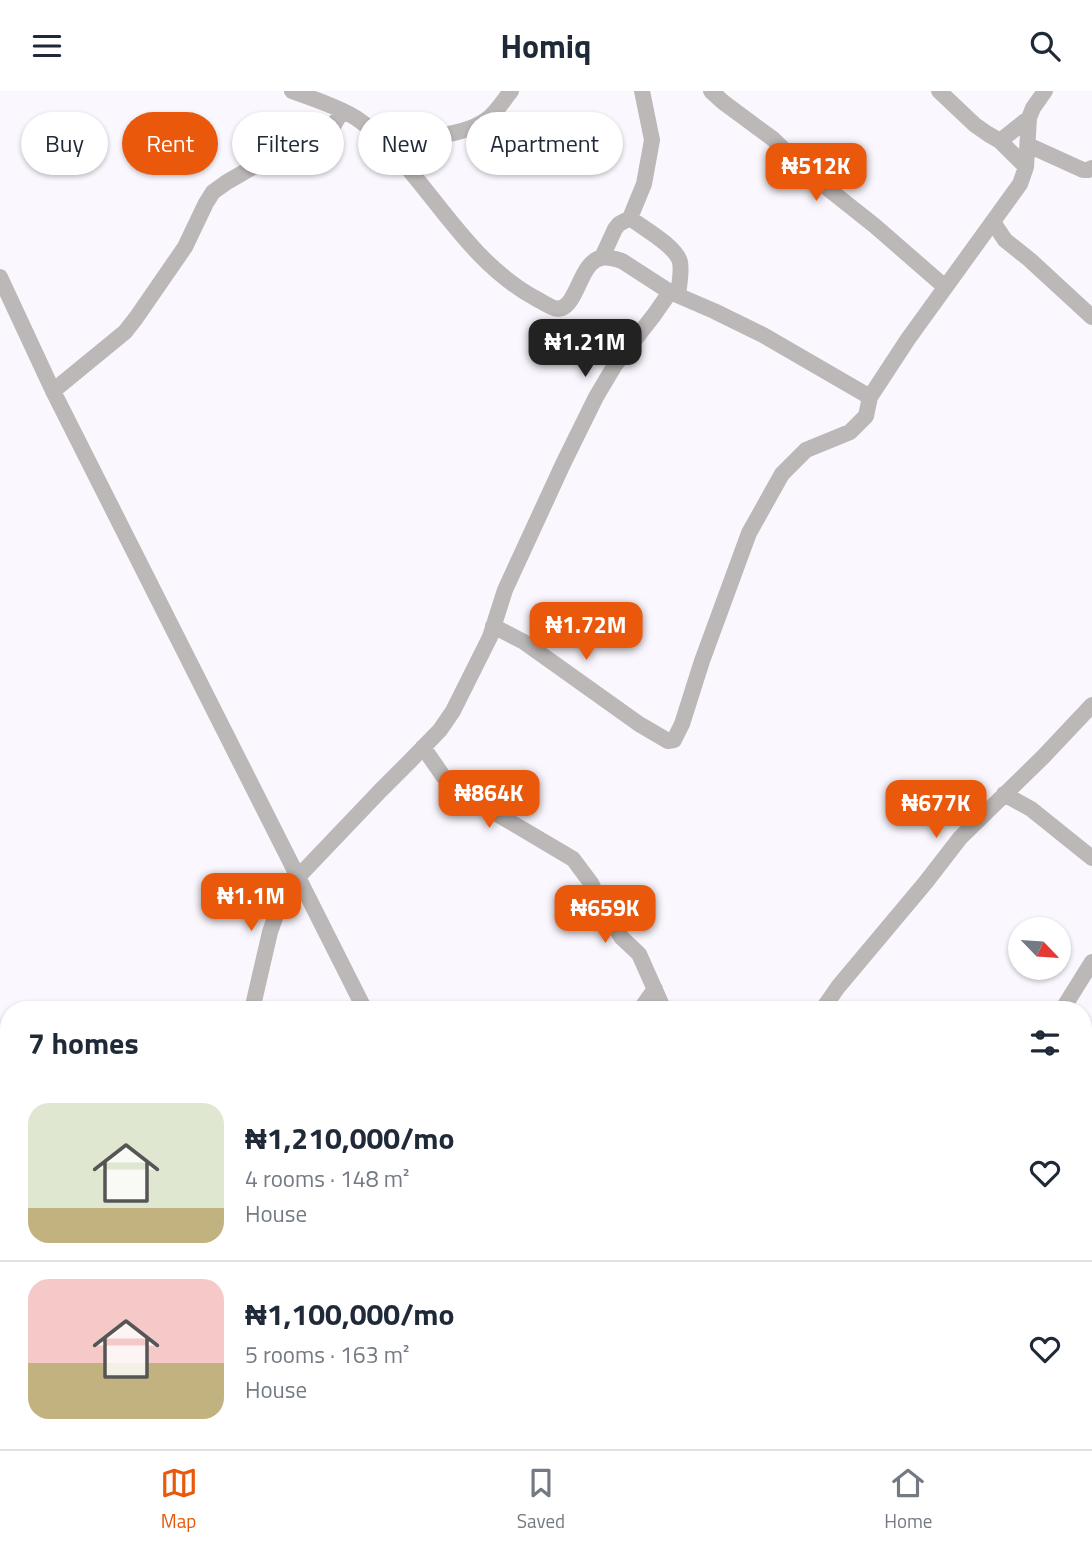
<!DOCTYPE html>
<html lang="en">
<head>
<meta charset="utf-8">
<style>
  :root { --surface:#fff; --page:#f6f6f7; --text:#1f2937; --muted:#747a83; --line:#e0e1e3; --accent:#ea580c }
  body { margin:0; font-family:"Titillium Web",sans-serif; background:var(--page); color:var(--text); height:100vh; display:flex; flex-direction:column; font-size:26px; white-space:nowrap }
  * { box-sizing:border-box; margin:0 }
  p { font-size:23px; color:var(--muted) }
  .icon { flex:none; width:38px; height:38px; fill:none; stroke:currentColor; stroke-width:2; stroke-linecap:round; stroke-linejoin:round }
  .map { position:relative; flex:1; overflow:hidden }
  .panel { position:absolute; left:0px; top:910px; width:1092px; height:448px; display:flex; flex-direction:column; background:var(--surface); border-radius:28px 28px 0 0; box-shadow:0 2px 5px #0004 }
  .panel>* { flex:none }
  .hud { position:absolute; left:21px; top:21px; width:700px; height:63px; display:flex; gap:14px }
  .needle { width:46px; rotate:115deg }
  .buttons { position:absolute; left:1008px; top:826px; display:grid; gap:14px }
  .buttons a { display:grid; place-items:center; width:63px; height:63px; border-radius:50%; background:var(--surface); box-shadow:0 2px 5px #0004; font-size:35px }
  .price { position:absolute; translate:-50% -60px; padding:0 16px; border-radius:14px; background:var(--accent); color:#fff; font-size:23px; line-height:46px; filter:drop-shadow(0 2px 4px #0008) }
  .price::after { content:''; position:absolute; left:50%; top:42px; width:21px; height:16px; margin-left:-10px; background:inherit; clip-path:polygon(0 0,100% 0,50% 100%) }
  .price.on { background:#222; color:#fff }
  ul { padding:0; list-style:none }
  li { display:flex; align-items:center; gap:21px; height:175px; padding:0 28px }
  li+li { border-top:2px solid var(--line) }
  li span { display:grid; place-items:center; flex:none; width:196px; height:140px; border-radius:21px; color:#555 }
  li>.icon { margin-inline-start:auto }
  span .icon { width:84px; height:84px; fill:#fffc; stroke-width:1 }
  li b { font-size:30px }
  h2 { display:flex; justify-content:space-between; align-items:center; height:84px; padding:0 28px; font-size:30px }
  .pill { padding:0 24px; border-radius:32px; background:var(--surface); box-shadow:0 2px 5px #0004; font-size:24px; line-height:63px }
  .pill.on { background:var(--accent); color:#fff }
  header { display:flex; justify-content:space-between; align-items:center; height:91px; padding:0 28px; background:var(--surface); font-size:32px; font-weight:700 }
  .tab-bar { display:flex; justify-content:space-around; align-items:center; height:98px; border-top:2px solid var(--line); background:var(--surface); font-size:19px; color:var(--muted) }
  .tab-bar a { display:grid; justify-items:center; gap:4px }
  .tab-bar .on { color:var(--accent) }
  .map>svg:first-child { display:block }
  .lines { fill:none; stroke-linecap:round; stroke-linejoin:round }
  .street { stroke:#bcb8b7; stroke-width:16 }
</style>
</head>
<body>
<header><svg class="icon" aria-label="menu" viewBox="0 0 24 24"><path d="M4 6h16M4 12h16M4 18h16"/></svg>Homiq<svg class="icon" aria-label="search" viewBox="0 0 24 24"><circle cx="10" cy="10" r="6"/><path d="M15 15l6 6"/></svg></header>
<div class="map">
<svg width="1092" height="1358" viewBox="0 0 1092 1358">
  <rect width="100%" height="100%" fill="#fbf7fe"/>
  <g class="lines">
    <path class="street" d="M 711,0 L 723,11 L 773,48 L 807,81 L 875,135 L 945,196
      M 939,0 L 975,34 L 988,43 L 1000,50 L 1026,76
      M 1000,50 L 1029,27
      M 1028,54 L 1083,79 L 1088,79 L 1092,77
      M 391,57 C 418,44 461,47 486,29 C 496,22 503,10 511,0
      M 630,127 C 643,137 676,155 680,171 C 682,181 679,194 678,204
      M 993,131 L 1005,149 L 1030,169 L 1092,226
      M 602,166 L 615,138 L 619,133 L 630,127 L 644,93 L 652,49 L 642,0
      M 0,186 L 53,300 L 365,919
      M 670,201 L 714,220 L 763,244 L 870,306
      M 53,300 L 125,241 L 136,227 L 185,156 L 206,112 L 213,101 L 227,91 L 260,72 L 276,66 L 306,58 L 318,52 L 328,44 L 342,20
      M 493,535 L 524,551 L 639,633 L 668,650 L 674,649 L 682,633 L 702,570 L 749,442 L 782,383 L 806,359 L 850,341 L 866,325 L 870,306 L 908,248 L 1020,93 L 1026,76 L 1029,27 L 1033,17 L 1045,0
      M 423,656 L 443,685 L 470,707 L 573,768 L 591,792 L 605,821 L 622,847 L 639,863 L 664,919
      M 1004,703 L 1031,718 L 1092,767
      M 252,919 L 270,841 L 281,810 L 298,786 L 380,700 L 410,670 L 440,639 L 453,620 L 490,546 L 505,499 L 563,373 L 596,306 L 615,274 L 654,224 L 670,201 L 622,170 C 616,168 608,165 601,167 C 578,171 577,224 554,217 C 548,215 541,210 535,207 C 473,173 439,110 392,59 C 382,48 368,35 356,27 C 337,15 313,8 292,0
      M 640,919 L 655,898
      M 822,919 L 838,896 L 926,791 L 960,747 L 1043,666 L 1092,614
      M 1062,919 L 1092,871
      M 0,1050 L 9,1051
      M 1083,1095 L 1092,1098
      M 1083,1183 L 1092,1186
      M 0,1240 L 9,1239
      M 0,1346 L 9,1347
      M 19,1349 L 29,1351 L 47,1358
      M 589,1349 L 594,1358
      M 1078,1349 L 1086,1358
      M 118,1358 L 123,1349
      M 427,1358 L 431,1349"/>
  </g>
</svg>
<div class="buttons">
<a><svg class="needle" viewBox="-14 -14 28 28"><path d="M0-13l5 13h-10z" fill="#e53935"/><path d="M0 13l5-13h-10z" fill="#747a83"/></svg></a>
</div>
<b class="price" style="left:816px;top:112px">₦512K</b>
<b class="price on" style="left:585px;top:288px">₦1.21M</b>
<b class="price" style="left:586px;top:571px">₦1.72M</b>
<b class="price" style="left:489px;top:739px">₦864K</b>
<b class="price" style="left:936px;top:749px">₦677K</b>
<b class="price" style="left:251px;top:842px">₦1.1M</b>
<b class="price" style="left:605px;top:854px">₦659K</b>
<div class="hud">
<a class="pill">Buy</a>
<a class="pill on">Rent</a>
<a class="pill">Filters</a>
<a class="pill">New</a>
<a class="pill">Apartment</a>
</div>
<section class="panel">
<h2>7 homes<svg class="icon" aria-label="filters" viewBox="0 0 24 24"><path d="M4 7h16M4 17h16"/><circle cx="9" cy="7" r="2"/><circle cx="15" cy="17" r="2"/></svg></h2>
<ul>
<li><span style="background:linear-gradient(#dfe7d0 75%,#c2b280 0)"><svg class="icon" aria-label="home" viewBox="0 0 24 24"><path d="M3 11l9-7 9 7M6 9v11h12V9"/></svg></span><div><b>₦1,210,000/mo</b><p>4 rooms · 148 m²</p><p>House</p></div><svg class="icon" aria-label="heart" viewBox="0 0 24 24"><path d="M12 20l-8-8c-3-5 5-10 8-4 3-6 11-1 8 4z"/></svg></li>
<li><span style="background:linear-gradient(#f6c9c9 60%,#c2b280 0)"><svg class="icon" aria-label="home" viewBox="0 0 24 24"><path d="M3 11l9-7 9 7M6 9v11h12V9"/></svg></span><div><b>₦1,100,000/mo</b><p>5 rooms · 163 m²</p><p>House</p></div><svg class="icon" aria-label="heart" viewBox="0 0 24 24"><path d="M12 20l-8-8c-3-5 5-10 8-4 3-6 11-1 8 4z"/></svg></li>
</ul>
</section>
</div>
<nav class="tab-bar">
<a class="on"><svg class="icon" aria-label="map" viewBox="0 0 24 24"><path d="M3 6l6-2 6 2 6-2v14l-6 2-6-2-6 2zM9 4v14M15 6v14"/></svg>Map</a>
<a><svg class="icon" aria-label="saved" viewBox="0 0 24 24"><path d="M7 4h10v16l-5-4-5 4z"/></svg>Saved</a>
<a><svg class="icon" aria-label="home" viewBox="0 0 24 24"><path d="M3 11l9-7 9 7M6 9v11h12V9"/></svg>Home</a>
</nav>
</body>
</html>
